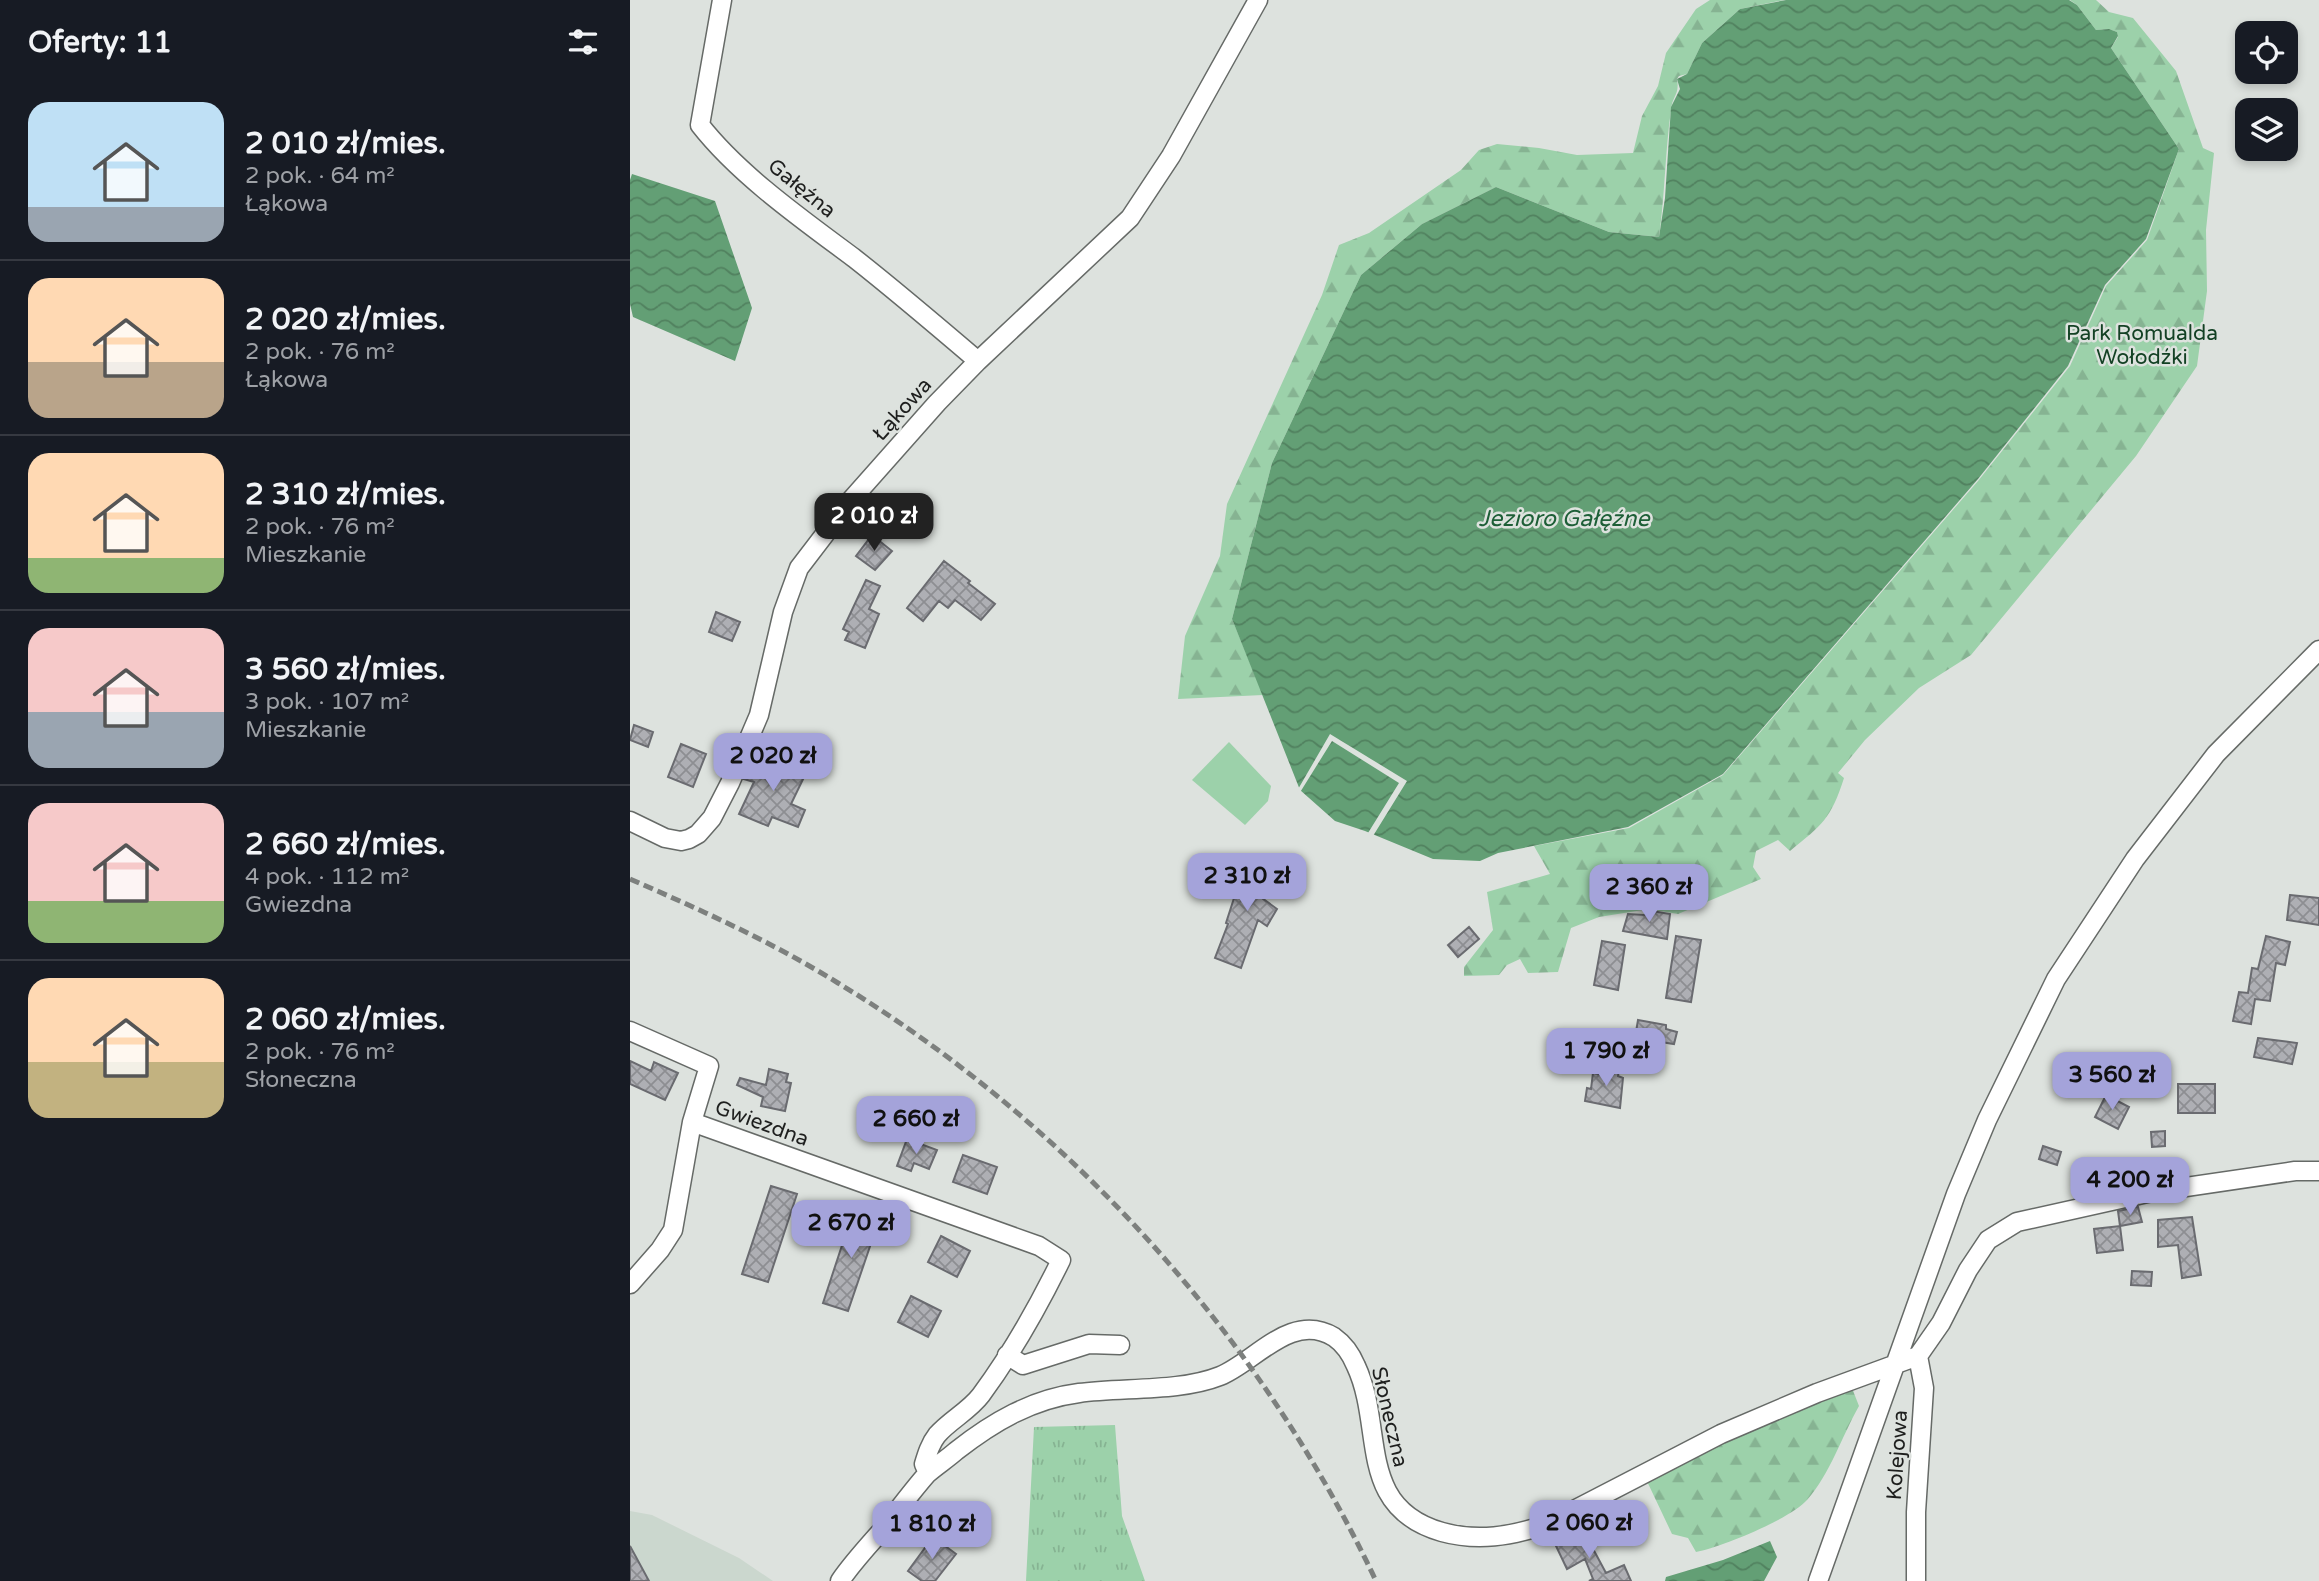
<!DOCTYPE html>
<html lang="pl">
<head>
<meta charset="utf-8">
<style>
  :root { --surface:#171b24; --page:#242831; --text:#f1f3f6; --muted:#9ea1a6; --line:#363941; --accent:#a4a3da }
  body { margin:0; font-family:"Varela Round",sans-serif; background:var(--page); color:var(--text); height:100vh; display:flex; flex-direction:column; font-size:26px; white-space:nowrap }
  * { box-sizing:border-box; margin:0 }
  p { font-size:23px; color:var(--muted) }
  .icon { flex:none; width:38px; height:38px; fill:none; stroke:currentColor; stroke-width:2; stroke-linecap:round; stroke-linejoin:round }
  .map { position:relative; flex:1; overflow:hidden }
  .panel { display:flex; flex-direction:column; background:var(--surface); width:630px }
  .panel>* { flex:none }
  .buttons { position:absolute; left:1605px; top:21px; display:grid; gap:14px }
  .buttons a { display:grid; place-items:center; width:63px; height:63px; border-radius:14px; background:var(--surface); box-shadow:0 4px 10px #0003; font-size:35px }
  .price { position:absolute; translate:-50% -60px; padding:0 16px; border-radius:14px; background:var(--accent); color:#111; font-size:23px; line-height:46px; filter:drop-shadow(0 2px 4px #0008) }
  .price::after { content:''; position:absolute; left:50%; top:42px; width:21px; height:16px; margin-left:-10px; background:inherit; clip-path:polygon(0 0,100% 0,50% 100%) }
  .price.selected { background:#222; color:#fff }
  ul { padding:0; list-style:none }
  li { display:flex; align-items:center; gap:21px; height:175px; padding:0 28px }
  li+li { border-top:2px solid var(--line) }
  li span { display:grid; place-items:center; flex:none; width:196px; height:140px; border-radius:21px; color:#555 }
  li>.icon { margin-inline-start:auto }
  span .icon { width:84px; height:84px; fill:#fffc; stroke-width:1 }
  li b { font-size:30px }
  h2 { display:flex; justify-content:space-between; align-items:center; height:84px; padding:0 28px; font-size:30px }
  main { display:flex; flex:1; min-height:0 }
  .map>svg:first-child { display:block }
  .built { fill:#cbd7ce }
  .grass { fill:url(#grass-tufts) }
  .forest { fill:url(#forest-firs) }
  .park { fill:#9cd1aa }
  .water { fill:url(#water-waves) }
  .pier { fill:#dde2de }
  .building { fill:url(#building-cross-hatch); stroke:#6a6b70; stroke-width:2 }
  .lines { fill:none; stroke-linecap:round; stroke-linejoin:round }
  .street-casing { stroke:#666a67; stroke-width:21 }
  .street { stroke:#fff; stroke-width:18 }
  .rail { stroke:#7d807e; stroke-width:5; stroke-dasharray:10 5; stroke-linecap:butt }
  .labels { text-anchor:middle; stroke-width:5; stroke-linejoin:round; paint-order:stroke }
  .street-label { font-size:21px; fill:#1e1f1e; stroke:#dde2de }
  .park-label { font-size:21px; fill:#134124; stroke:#dde2de }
  .water-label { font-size:23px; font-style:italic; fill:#1d5f37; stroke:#dde2de }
</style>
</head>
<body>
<main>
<section class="panel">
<h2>Oferty: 11<svg class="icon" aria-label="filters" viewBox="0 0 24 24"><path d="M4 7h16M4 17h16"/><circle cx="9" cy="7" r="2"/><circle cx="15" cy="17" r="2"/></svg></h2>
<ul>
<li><span style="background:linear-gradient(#bfe0f5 75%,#9aa5b1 0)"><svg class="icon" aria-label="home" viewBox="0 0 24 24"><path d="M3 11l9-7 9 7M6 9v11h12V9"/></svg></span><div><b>2 010 zł/mies.</b><p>2 pok. · 64 m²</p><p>Łąkowa</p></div></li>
<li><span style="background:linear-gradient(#ffd9b3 60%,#b9a48a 0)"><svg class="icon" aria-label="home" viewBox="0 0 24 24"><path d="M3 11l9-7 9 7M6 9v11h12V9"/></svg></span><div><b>2 020 zł/mies.</b><p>2 pok. · 76 m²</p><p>Łąkowa</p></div></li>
<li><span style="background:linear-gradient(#ffd9b3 75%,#8fb573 0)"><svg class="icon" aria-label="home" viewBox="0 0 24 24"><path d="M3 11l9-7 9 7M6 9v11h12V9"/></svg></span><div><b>2 310 zł/mies.</b><p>2 pok. · 76 m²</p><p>Mieszkanie</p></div></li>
<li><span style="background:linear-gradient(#f6c9c9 60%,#9aa5b1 0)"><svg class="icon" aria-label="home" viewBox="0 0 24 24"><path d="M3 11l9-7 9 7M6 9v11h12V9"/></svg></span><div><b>3 560 zł/mies.</b><p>3 pok. · 107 m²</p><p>Mieszkanie</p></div></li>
<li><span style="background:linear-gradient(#f6c9c9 70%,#8fb573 0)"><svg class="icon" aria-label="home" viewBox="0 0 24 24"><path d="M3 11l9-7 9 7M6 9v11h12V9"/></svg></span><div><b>2 660 zł/mies.</b><p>4 pok. · 112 m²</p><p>Gwiezdna</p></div></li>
<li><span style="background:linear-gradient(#ffd9b3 60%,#c2b280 0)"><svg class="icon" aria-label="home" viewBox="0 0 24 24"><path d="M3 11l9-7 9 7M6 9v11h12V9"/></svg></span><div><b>2 060 zł/mies.</b><p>2 pok. · 76 m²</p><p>Słoneczna</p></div></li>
</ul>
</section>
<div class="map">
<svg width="1689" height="1581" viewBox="0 0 1689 1581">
  <defs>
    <pattern id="grass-tufts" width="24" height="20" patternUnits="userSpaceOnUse" patternTransform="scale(1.75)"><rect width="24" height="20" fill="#9cd1aa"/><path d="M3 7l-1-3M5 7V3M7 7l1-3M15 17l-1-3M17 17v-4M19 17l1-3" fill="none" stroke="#86b392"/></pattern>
    <pattern id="forest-firs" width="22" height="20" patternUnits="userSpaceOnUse" patternTransform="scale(1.75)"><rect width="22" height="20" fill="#9cd1aa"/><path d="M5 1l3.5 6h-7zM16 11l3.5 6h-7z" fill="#86b392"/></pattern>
    <pattern id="water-waves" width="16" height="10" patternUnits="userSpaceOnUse" patternTransform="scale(1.75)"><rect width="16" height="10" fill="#639f75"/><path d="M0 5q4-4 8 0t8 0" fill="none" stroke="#51815f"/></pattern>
    <pattern id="building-cross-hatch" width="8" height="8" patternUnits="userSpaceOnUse" patternTransform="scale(1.75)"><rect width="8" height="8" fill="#aeafb4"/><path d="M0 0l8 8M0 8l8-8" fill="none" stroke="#8d8e92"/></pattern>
  </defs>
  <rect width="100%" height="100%" fill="#dde2de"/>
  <path class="built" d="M 0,1511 L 22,1515 L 109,1558 L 143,1581 L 0,1581 Z"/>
  <path class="grass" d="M 485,1425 L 492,1516 L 515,1581 L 396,1581 L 404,1427 Z"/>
  <path class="forest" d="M 1080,0 L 1154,0 L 1110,9 L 1072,43 L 1057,74 L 1049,76 L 1047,79 C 1050,95 1042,96 1041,110 C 1035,152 1035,195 1029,237 L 979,232 L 866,187 L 792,224 L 731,275 L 642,463 L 602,619 L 633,695 L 548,699 L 555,636 L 590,556 L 597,504 L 692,295 L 709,245 L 739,233 L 831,170 L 849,150 L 867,144 L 909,148 L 947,155 L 1003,153 L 1012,116 L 1028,86 L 1036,53 L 1066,9 Z
    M 1440,0 L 1466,0 L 1479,12 L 1503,18 L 1546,71 L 1573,148 L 1584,153 L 1576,230 L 1577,291 L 1567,366 L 1506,456 L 1341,655 L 1289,688 L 1235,740 L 1208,773 L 1214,778 C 1201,819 1192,825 1160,851 L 1148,840 L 1126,851 L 1123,867 L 1131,879 L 1048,914 L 1019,909 L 969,917 L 941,928 L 928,972 L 898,973 L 890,959 L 877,965 L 869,975 L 834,976 L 834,967 L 863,930 L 857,892 L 920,874 L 904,846 L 999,828 L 1093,775 L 1348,481 L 1440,366 L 1476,286 L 1517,240 L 1549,149 L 1481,48 L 1488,37 L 1487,32 L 1479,29 L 1466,30 L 1447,5 Z
    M 1220,1383 L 1229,1406 C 1212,1436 1200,1474 1177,1500 C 1160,1519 1092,1547 1066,1552 L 1058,1538 L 1042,1534 L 1014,1475 Z"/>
  <path class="park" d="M 599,742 L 641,786 L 638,801 L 615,825 L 562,780 Z"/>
  <path class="water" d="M 1156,0 L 1439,0 L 1447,5 L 1466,30 L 1479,29 L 1487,32 L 1488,36 L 1481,48 L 1549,149 L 1516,239 L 1475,285 L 1438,366 L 1348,479 L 1093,774 L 998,827 L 868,853 L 850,861 L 803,859 L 735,831 L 705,821 L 670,790 L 602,619 L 642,463 L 731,275 L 792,224 L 866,187 L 979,232 L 1029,237 L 1035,198 L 1041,107 L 1050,89 L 1047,79 L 1057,74 L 1072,43 L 1110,9 Z
    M 2,174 L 85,201 L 122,308 L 105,361 L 3,317 L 0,304 L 0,180 Z
    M 1140,1541 L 1147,1557 L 1134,1581 L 1035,1581 L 1036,1577 L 1093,1560 Z"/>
  <path class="pier" d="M 700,734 L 777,781 L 743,836 L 738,833 L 769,783 L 702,741 L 669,794 L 667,791 Z"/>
  <path class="building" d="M 242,535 L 262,551 L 245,570 L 226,556 Z
    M 314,561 L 340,581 L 338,583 L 365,604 L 351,620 L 325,600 L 318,608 L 309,601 L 293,621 L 277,608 Z
    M 236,580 L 250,586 L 239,609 L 249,614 L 235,648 L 215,640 L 219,632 L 213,629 Z
    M 86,612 L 110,622 L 102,641 L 79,632 Z
    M 4,725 L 23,732 L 18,747 L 0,740 Z
    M 51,744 L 76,754 L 63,787 L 38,777 Z
    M 133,755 L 176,773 L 161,804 L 175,810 L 168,827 L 142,817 L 138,826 L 109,814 L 124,782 L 114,779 L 122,760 L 129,764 Z
    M 634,858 L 650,867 L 632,898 L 647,909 L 637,926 L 628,920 L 611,968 L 585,958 L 598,924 L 596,923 L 605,895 L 614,868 L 626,872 Z
    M 1660,895 L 1689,898 L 1689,925 L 1657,920 Z
    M 1016,910 L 1040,914 L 1037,939 L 993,931 L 998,914 L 1015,915 Z
    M 839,927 L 849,939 L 828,957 L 818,945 Z
    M 1046,936 L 1071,940 L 1061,1002 L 1036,998 Z
    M 1636,936 L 1660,942 L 1655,965 L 1646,963 L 1640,1001 L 1625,999 L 1621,1024 L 1603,1021 L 1609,992 L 1618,993 L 1622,968 L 1628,969 Z
    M 972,941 L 995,945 L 988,990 L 964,985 Z
    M 1008,1020 L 1036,1025 L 1036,1029 L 1047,1032 L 1044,1044 L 1005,1038 Z
    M 1628,1038 L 1667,1043 L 1662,1064 L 1624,1057 Z
    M 1496,1054 L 1525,1068 L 1519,1081 L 1491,1066 Z
    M 0,1061 L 21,1071 L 24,1062 L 48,1073 L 35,1100 L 0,1084 Z
    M 971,1065 L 989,1069 L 988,1076 L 993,1078 L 990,1108 L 955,1101 L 957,1088 L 961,1089 L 963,1073 L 969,1074 Z
    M 139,1069 L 158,1074 L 156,1082 L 161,1083 L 155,1111 L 131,1106 L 133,1097 L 107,1085 L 110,1078 L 136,1085 Z
    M 1548,1084 L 1585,1084 L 1585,1113 L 1548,1113 Z
    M 1476,1095 L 1499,1107 L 1488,1129 L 1465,1117 Z
    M 1535,1131 L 1535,1146 L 1522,1147 L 1521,1132 Z
    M 277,1139 L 307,1150 L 299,1169 L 284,1163 L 281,1171 L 267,1166 Z
    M 1413,1146 L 1431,1152 L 1427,1165 L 1409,1159 Z
    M 333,1155 L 367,1167 L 357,1194 L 323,1182 Z
    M 141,1186 L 167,1194 L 138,1282 L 112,1274 Z
    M 1508,1207 L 1512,1222 L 1490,1226 L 1488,1211 Z
    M 224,1209 L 250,1217 L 218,1311 L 193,1303 Z
    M 1562,1217 L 1571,1275 L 1552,1278 L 1548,1245 L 1528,1247 L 1528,1220 Z
    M 1490,1226 L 1493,1250 L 1467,1253 L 1464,1229 Z
    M 311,1236 L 340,1251 L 327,1277 L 298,1262 Z
    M 1502,1271 L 1522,1272 L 1521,1286 L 1501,1285 Z
    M 281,1296 L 311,1311 L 298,1337 L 268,1322 Z
    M 954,1532 L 976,1573 L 994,1565 L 1001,1581 L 959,1581 L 963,1579 L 955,1559 L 937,1569 L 926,1546 Z
    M 303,1537 L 326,1554 L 305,1581 L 292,1581 L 278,1571 Z
    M 0,1546 L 19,1581 L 0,1581 Z"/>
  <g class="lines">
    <g class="street-casing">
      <path id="street" d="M 92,0 L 70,125 C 109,175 173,220 224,258 C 266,291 307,326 348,361
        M 0,821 L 35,838 L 51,841 L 59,839 L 68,834 L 82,818 L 100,783 L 129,715 L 153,612 L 169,568 L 221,500 L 307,403 L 348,361 L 500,218 L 541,156 L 628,0
        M 0,1031 L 79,1066 L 62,1122 L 43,1230 L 30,1250 L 0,1284
        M 62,1122 L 409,1246 L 431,1260 C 408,1307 382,1353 351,1395 C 339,1411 320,1420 307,1435 C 300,1444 297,1454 294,1464 L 298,1473
        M 377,1355 L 393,1365 L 459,1344 L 490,1345
        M 1288,1356 L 1311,1323 L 1338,1270 L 1358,1240 L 1387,1222 L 1522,1192 L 1665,1171 L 1689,1171
        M 210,1581 C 223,1562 239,1545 254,1528 C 268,1510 282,1491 297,1474 C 306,1466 317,1459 326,1451 C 363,1422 402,1399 449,1393 C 492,1387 550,1392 590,1376 C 625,1362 661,1311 704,1337 C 714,1344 721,1354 726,1366 C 755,1428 725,1507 812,1532 C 848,1542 881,1536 915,1525 L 1091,1434 L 1187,1393 L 1288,1356
        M 1188,1581 L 1326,1194 L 1357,1120 L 1426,979 L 1505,859 L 1586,754 L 1689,650
        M 1286,1581 L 1286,1512 L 1294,1388 L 1288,1356"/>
    </g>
    <use href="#street" class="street"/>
    <path class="rail" d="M 0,879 C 71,910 142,942 208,983 C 440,1124 630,1335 746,1581"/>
  </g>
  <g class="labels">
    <g class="street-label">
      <text transform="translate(172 188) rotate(39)" y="7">Gałęźna</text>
      <text transform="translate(272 409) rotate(-48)" y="7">Łąkowa</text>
      <text transform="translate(132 1123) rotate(20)" y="7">Gwiezdna</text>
      <text transform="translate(760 1417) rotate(77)" y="7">Słoneczna</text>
      <text transform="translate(1267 1455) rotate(-86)" y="7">Kolejowa</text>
    </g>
    <g class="park-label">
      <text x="1512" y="340">Park Romualda<tspan x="1512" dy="24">Wołodźki</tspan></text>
    </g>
    <g class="water-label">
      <text x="934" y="526">Jezioro Gałęźne</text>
    </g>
  </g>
</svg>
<div class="buttons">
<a><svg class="icon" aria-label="locate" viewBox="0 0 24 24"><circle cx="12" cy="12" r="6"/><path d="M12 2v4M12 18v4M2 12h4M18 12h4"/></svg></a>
<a><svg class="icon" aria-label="layers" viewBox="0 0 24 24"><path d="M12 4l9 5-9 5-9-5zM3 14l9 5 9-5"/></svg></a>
</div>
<b class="price selected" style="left:244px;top:553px">2 010 zł</b>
<b class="price" style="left:143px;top:793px">2 020 zł</b>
<b class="price" style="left:617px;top:913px">2 310 zł</b>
<b class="price" style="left:1019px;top:924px">2 360 zł</b>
<b class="price" style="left:976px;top:1088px">1 790 zł</b>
<b class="price" style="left:1482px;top:1112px">3 560 zł</b>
<b class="price" style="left:286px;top:1156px">2 660 zł</b>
<b class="price" style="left:1500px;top:1217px">4 200 zł</b>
<b class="price" style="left:221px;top:1260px">2 670 zł</b>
<b class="price" style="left:959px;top:1560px">2 060 zł</b>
<b class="price" style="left:302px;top:1561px">1 810 zł</b>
</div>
</main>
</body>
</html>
